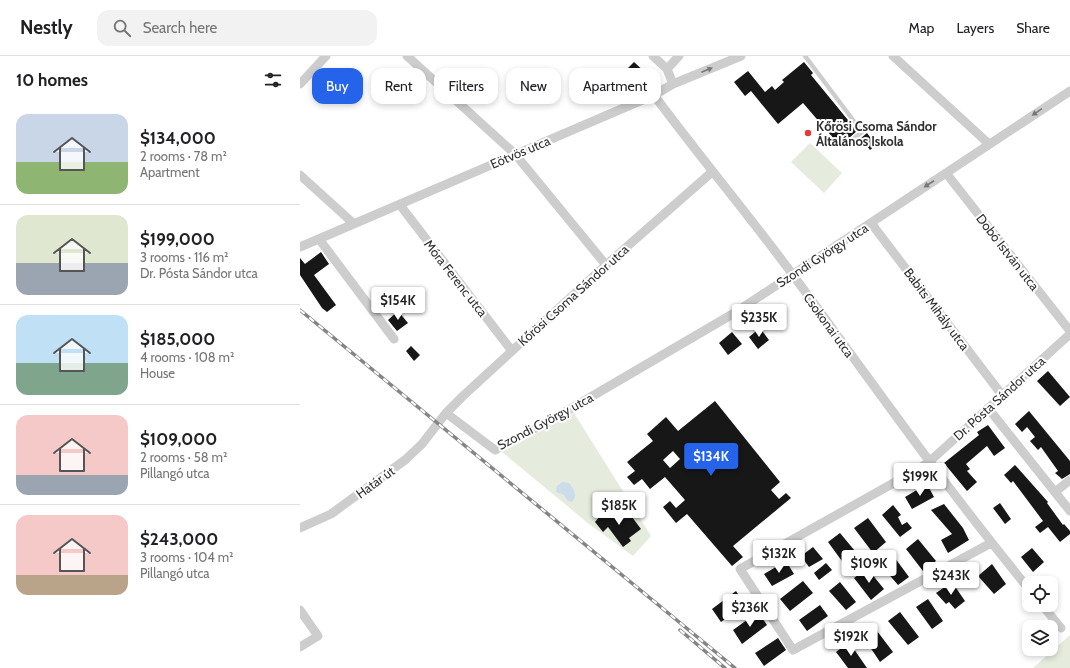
<!DOCTYPE html>
<html lang="en">
<head>
<meta charset="utf-8">
<style>
  :root { --surface:#fff; --page:#f2f2f2; --text:#202124; --muted:#757577; --line:#e0e0e0; --accent:#2563eb }
  body { margin:0; font-family:Cabin,sans-serif; background:var(--page); color:var(--text); height:100vh; display:flex; flex-direction:column; font-size:15px; white-space:nowrap }
  * { box-sizing:border-box; margin:0 }
  p { font-size:13px; color:var(--muted) }
  .icon { flex:none; width:22px; height:22px; fill:none; stroke:currentColor; stroke-width:2; stroke-linecap:round; stroke-linejoin:round }
  .map { position:relative; flex:1; overflow:hidden }
  .side { display:flex; flex-direction:column; background:var(--surface); width:300px }
  .side>* { flex:none }
  .hud { position:absolute; left:12px; top:12px; width:380px; height:36px; display:flex; gap:8px }
  .tools { position:absolute; left:722px; top:520px; display:grid; gap:8px }
  .tools a { display:grid; place-items:center; width:36px; height:36px; border-radius:8px; background:var(--surface); box-shadow:0 2px 6px #0003; font-size:20px }
  .price { position:absolute; translate:-50% -34px; padding:0 9px; border-radius:4px; background:#fff; color:#222; font-size:13px; line-height:26px; filter:drop-shadow(0 1px 2px #0008) }
  .price::after { content:''; position:absolute; left:50%; top:24px; width:12px; height:9px; margin-left:-6px; background:inherit; clip-path:polygon(0 0,100% 0,50% 100%) }
  .price.current { background:var(--accent); color:#fff }
  ul { padding:0; list-style:none }
  li { display:flex; align-items:center; gap:12px; height:100px; padding:0 16px }
  li+li { border-top:1px solid var(--line) }
  li span { display:grid; place-items:center; flex:none; width:112px; height:80px; border-radius:12px; color:#555 }
  li>.icon { margin-inline-start:auto }
  span .icon { width:48px; height:48px; fill:#fffc; stroke-width:1 }
  li b { font-size:17px }
  h2 { display:flex; justify-content:space-between; align-items:center; height:48px; padding:0 16px; font-size:17px }
  .tag { padding:0 14px; border-radius:12px; background:var(--surface); box-shadow:0 2px 6px #0003; font-size:14px; line-height:36px }
  .tag.current { background:var(--accent); color:#fff }
  header { display:flex; align-items:center; gap:24px; box-sizing:border-box; height:56px; padding:0 20px; background:var(--surface); border-bottom:1px solid var(--line) }
  header strong { font-size:19px }
  nav { display:flex; gap:22px; margin-inline-start:auto; font-size:14px }
  .search { width:280px; height:36px; background:var(--page); display:flex; align-items:center; gap:10px; box-sizing:border-box; padding:0 14px; border-radius:12px; color:var(--muted); font-size:15px }
  main { display:flex; flex:1; min-height:0 }
  .map>svg:first-child { display:block }
  .green { fill:#e5ecde }
  .water { fill:#ccdceb }
  .building { fill:#171717; fill-rule:evenodd }
  .lines { fill:none; stroke-linecap:round; stroke-linejoin:round }
  .lane { stroke:#cdcdcd; stroke-width:4.5 }
  .street { stroke:#cdcdcd; stroke-width:9 }
  .rail-casing { stroke:#858585; stroke-width:3.5 }
  .rail { stroke:#fff; stroke-width:2; stroke-dasharray:6; stroke-linecap:butt }
  .oneway { fill:#777 }
  .poi-dot { fill:#de3e3b; stroke:#fff; stroke-width:1.5 }
  .labels { text-anchor:middle; stroke-width:4; stroke-linejoin:round; paint-order:stroke }
  .poi-label { font-size:13px; font-weight:bold; fill:#303030; stroke:#fff; text-anchor:start }
  .street-label { font-size:13px; fill:#303030; stroke:#fff }
</style>
</head>
<body>
<header>
<strong>Nestly</strong>
<div class="search"><svg class="icon" aria-label="search" viewBox="0 0 24 24"><circle cx="10" cy="10" r="6"/><path d="M15 15l6 6"/></svg>Search here</div>
<nav><a>Map</a><a>Layers</a><a>Share</a></nav>
</header>
<main>
<section class="side">
<h2>10 homes<svg class="icon" aria-label="filters" viewBox="0 0 24 24"><path d="M4 7h16M4 17h16"/><circle cx="9" cy="7" r="2"/><circle cx="15" cy="17" r="2"/></svg></h2>
<ul>
<li><span style="background:linear-gradient(#c9d6e8 60%,#8fb573 0)"><svg class="icon" aria-label="home" viewBox="0 0 24 24"><path d="M3 11l9-7 9 7M6 9v11h12V9"/></svg></span><div><b>$134,000</b><p>2 rooms · 78 m²</p><p>Apartment</p></div></li>
<li><span style="background:linear-gradient(#dfe7d0 60%,#9aa5b1 0)"><svg class="icon" aria-label="home" viewBox="0 0 24 24"><path d="M3 11l9-7 9 7M6 9v11h12V9"/></svg></span><div><b>$199,000</b><p>3 rooms · 116 m²</p><p>Dr. Pósta Sándor utca</p></div></li>
<li><span style="background:linear-gradient(#bfe0f5 60%,#7fa58c 0)"><svg class="icon" aria-label="home" viewBox="0 0 24 24"><path d="M3 11l9-7 9 7M6 9v11h12V9"/></svg></span><div><b>$185,000</b><p>4 rooms · 108 m²</p><p>House</p></div></li>
<li><span style="background:linear-gradient(#f6c9c9 75%,#9aa5b1 0)"><svg class="icon" aria-label="home" viewBox="0 0 24 24"><path d="M3 11l9-7 9 7M6 9v11h12V9"/></svg></span><div><b>$109,000</b><p>2 rooms · 58 m²</p><p>Pillangó utca</p></div></li>
<li><span style="background:linear-gradient(#f6c9c9 75%,#b9a48a 0)"><svg class="icon" aria-label="home" viewBox="0 0 24 24"><path d="M3 11l9-7 9 7M6 9v11h12V9"/></svg></span><div><b>$243,000</b><p>3 rooms · 104 m²</p><p>Pillangó utca</p></div></li>
</ul>
</section>
<div class="map">
<svg width="770" height="612" viewBox="0 0 770 612">
  <rect width="100%" height="100%" fill="#fff"/>
  <path class="green" d="M 510,87 L 542,117 L 524,137 L 491,106 Z
    M 274,357 L 351,480 L 333,500 L 289,468 L 202,396 Z
    M 770,579 L 770,612 L 733,612 Z"/>
  <path class="water" d="M 262,426 L 269,427 C 274,433 278,440 272,446 L 268,445 L 264,439 L 256,436 L 257,430 Z"/>
  <path class="building" d="M 334,6 L 348,19 L 335,33 L 330,28 L 334,23 L 325,15 Z
    M 504,6 L 513,17 L 511,19 L 557,75 L 540,90 L 503,47 L 478,68 L 451,35 L 445,40 L 434,26 L 448,15 L 465,36 L 472,30 L 475,34 L 484,26 L 482,24 Z
    M 567,77 L 576,89 L 570,94 L 561,82 Z
    M 21,196 L 29,208 L 14,219 L 36,249 L 27,256 L 22,252 L 0,219 L 0,202 L 5,208 Z
    M 98,255 L 108,267 L 97,275 L 88,264 Z
    M 460,272 L 469,284 L 458,293 L 449,281 Z
    M 432,276 L 442,288 L 428,299 L 419,287 Z
    M 111,290 L 120,299 L 114,305 L 106,295 Z
    M 748,315 L 770,341 L 760,350 L 737,325 Z
    M 415,345 L 480,426 L 471,434 L 479,443 L 486,437 L 491,442 L 433,490 L 443,501 L 432,510 L 387,458 L 376,467 L 363,451 L 370,445 L 376,452 L 385,444 L 365,421 L 350,433 L 342,423 L 334,429 L 327,421 L 335,415 L 327,406 L 353,385 L 347,378 L 366,361 L 378,375 ZM 373,395 L 380,403 L 370,412 L 363,404 Z
    M 729,355 L 770,405 L 770,418 L 762,423 L 755,417 L 758,415 L 741,391 L 738,394 L 730,385 L 735,381 L 727,371 L 722,376 L 715,368 Z
    M 688,369 L 705,392 L 694,400 L 687,390 L 666,408 L 670,413 L 667,415 L 677,426 L 667,435 L 644,407 L 679,379 L 677,376 Z
    M 715,409 L 748,446 L 747,447 L 763,469 L 764,468 L 770,475 L 770,478 L 760,486 L 748,471 L 740,477 L 735,471 L 743,465 L 713,425 L 711,427 L 704,419 Z
    M 627,428 L 634,441 L 612,453 L 605,441 Z
    M 700,447 L 711,463 L 705,468 L 693,452 Z
    M 644,448 L 663,472 L 669,484 L 648,497 L 641,484 L 652,478 L 631,454 Z
    M 593,449 L 601,459 L 598,461 L 602,469 L 607,466 L 612,472 L 600,481 L 582,459 Z
    M 311,453 L 319,463 L 329,457 L 341,473 L 329,482 L 331,485 L 323,491 L 308,471 L 303,476 L 295,466 L 304,455 L 306,457 Z
    M 568,462 L 586,486 L 573,497 L 554,472 Z
    M 540,477 L 560,501 L 547,512 L 528,486 Z
    M 618,483 L 636,505 L 623,515 L 606,493 Z
    M 513,491 L 523,503 L 509,511 L 501,500 Z
    M 732,492 L 744,506 L 733,516 L 721,501 Z
    M 592,498 L 609,521 L 598,529 L 580,508 Z
    M 486,505 L 494,518 L 472,530 L 464,518 Z
    M 526,507 L 532,514 L 519,524 L 514,517 Z
    M 692,508 L 706,528 L 694,538 L 678,520 Z
    M 567,512 L 584,533 L 571,544 L 554,522 Z
    M 503,525 L 513,537 L 490,555 L 480,543 Z
    M 540,526 L 556,546 L 546,554 L 529,535 Z
    M 652,526 L 665,545 L 655,553 L 649,546 L 646,548 L 636,537 Z
    M 436,535 L 445,549 L 421,566 L 412,553 Z
    M 628,543 L 643,565 L 632,573 L 616,551 Z
    M 520,549 L 528,560 L 507,575 L 499,564 Z
    M 458,556 L 467,569 L 442,588 L 433,574 Z
    M 600,556 L 619,581 L 608,589 L 588,565 Z
    M 574,571 L 593,596 L 580,606 L 562,579 Z
    M 478,582 L 486,594 L 464,610 L 455,597 Z
    M 549,586 L 567,612 L 548,612 L 536,596 Z"/>
  <g class="lines">
    <path class="lane" d="M 505,0 L 562,76 L 551,85"/>
    <path class="street" d="M 107,0 L 215,98 L 306,209
      M 353,0 L 367,13 L 373,28
      M 593,0 L 689,88
      M 367,13 L 379,0
      M 0,28 L 26,0
      M 354,39 C 399,100 448,158 493,219 C 571,325 646,432 729,533
      M 646,117 L 770,275
      M 0,119 L 53,167
      M 100,149 L 212,295
      M 571,167 L 702,339
      M 19,183 L 94,283
      M 0,191 L 354,39 L 373,28 L 441,0
      M 688,352 L 770,455
      M 146,357 L 195,394 L 260,359 L 436,256 L 770,35
      M 755,436 L 770,424
      M 0,472 L 31,458 L 105,404 L 122,388 L 146,357 L 164,339 L 306,209 L 412,116
      M 691,487 L 493,594 L 440,513 L 615,415 L 629,406 L 770,278
      M 742,549 L 761,572
      M 0,554 L 18,580 L 0,591"/>
    <g class="rail-casing">
      <path id="rail" d="M 0,254 L 435,612
        M 380,574 L 425,612"/>
    </g>
    <use href="#rail" class="rail"/>
  </g>
  <defs><path id="oneway-solid" d="M-6-.8H1V-3.2L6.5 0L1 3.2V.8H-6Z"/></defs>
  <g class="oneway">
    <use href="#oneway-solid" transform="translate(407 14) rotate(-23)"/>
    <use href="#oneway-solid" transform="translate(737 56) rotate(146)"/>
    <use href="#oneway-solid" transform="translate(629 128) rotate(147)"/>
  </g>
  <circle class="poi-dot" cx="508" cy="77" r="4"/>
  <g class="labels">
    <g class="poi-label">
      <text x="516" y="75">Kőrösi Csoma Sándor<tspan x="516" dy="15">Általános Iskola</tspan></text>
    </g>
    <g class="street-label">
      <text transform="translate(220 96) rotate(-23)" y="5">Eötvös utca</text>
      <text transform="translate(708 196) rotate(52)" y="5">Dobó István utca</text>
      <text transform="translate(522 199) rotate(-33)" y="5">Szondi György utca</text>
      <text transform="translate(156 222) rotate(52)" y="5">Móra Ferenc utca</text>
      <text transform="translate(273 239) rotate(-42)" y="5">Kőrösi Csoma Sándor utca</text>
      <text transform="translate(637 253) rotate(53)" y="5">Babits Mihály utca</text>
      <text transform="translate(529 269) rotate(54)" y="5">Csokonai utca</text>
      <text transform="translate(699 342) rotate(-42)" y="5">Dr. Pósta Sándor utca</text>
      <text transform="translate(245 365) rotate(-28)" y="5">Szondi György utca</text>
      <text transform="translate(75 426) rotate(-36)" y="5">Határ út</text>
    </g>
  </g>
</svg>
<div class="tools">
<a><svg class="icon" aria-label="locate" viewBox="0 0 24 24"><circle cx="12" cy="12" r="6"/><path d="M12 2v4M12 18v4M2 12h4M18 12h4"/></svg></a>
<a><svg class="icon" aria-label="layers" viewBox="0 0 24 24"><path d="M12 4l9 5-9 5-9-5zM3 14l9 5 9-5"/></svg></a>
</div>
<b class="price" style="left:98px;top:265px">$154K</b>
<b class="price" style="left:459px;top:282px">$235K</b>
<b class="price current" style="left:411px;top:421px">$134K</b>
<b class="price" style="left:620px;top:441px">$199K</b>
<b class="price" style="left:319px;top:470px">$185K</b>
<b class="price" style="left:479px;top:518px">$132K</b>
<b class="price" style="left:569px;top:528px">$109K</b>
<b class="price" style="left:651px;top:540px">$243K</b>
<b class="price" style="left:450px;top:572px">$236K</b>
<b class="price" style="left:551px;top:601px">$192K</b>
<div class="hud">
<a class="tag current">Buy</a>
<a class="tag">Rent</a>
<a class="tag">Filters</a>
<a class="tag">New</a>
<a class="tag">Apartment</a>
</div>
</div>
</main>
</body>
</html>
